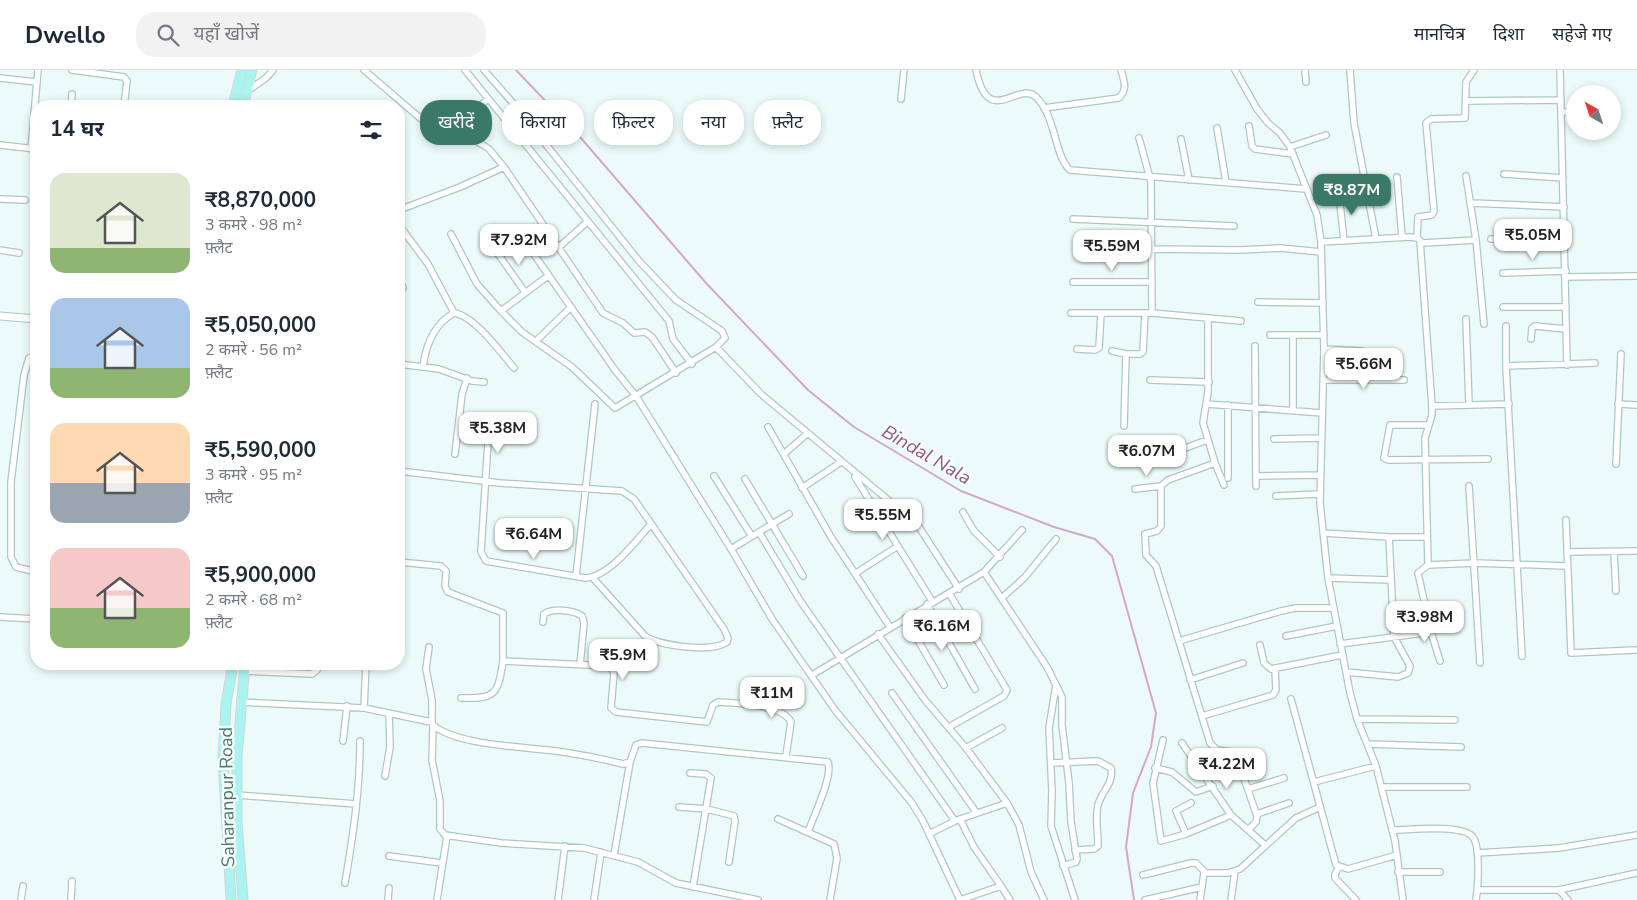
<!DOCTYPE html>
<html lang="hi">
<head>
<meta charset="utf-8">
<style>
  :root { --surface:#fff; --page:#f2f2f3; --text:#1f2937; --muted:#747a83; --line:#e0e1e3; --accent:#3b7967 }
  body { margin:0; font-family:"Nunito Sans","Noto Sans Devanagari",sans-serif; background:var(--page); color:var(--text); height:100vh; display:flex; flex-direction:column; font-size:19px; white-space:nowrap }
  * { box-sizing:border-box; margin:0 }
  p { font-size:16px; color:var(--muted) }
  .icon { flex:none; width:28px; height:28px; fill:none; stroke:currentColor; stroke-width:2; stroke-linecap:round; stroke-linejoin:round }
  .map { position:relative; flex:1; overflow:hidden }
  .drawer { position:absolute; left:30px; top:30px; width:375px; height:570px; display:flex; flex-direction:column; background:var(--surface); border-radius:20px; box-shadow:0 2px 8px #0003 }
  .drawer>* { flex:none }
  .banner { position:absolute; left:420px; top:30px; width:475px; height:45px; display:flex; gap:10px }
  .needle { width:32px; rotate:321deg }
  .controls { position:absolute; left:1566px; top:15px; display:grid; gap:10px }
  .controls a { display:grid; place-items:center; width:55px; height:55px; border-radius:50%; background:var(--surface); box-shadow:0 2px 8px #0003; font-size:25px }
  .price { position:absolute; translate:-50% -42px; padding:0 11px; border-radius:10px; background:#fff; color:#222; font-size:16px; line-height:32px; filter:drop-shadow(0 1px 2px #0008) }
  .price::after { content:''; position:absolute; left:50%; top:30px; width:15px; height:11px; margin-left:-8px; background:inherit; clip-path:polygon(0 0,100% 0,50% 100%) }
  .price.selected { background:var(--accent); color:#fff }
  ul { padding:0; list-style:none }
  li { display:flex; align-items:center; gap:15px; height:125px; padding:0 20px }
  li span { display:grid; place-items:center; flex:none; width:140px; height:100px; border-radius:15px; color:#555 }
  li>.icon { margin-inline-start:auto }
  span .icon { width:60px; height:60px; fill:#fffc; stroke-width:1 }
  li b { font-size:21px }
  h2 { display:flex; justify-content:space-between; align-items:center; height:60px; padding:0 20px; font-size:21px }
  .chip { padding:0 18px; border-radius:20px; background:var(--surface); box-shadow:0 2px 8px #0003; font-size:18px; line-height:45px }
  .chip.selected { background:var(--accent); color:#fff }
  header { display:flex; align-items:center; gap:30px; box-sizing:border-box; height:70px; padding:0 25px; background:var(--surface); border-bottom:1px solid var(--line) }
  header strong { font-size:24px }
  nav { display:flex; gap:28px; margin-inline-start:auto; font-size:18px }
  .search { width:350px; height:45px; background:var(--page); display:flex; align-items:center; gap:12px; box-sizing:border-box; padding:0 18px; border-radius:20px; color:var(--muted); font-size:19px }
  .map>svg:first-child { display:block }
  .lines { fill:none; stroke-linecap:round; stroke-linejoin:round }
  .stream { stroke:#d5a9c0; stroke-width:2 }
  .minor-casing { stroke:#adc8c2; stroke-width:8 }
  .tertiary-casing { stroke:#adc8c2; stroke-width:9 }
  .primary-casing { stroke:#ced8d5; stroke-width:11 }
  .minor { stroke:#fff; stroke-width:5.5 }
  .tertiary { stroke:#fff; stroke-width:7 }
  .primary { stroke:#abf3f0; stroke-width:9 }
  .labels { text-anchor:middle; stroke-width:5; stroke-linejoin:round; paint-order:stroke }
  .street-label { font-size:18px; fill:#507569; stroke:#f3fefd }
  .water-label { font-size:19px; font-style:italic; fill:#9b5679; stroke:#f3fefd }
</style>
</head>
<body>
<header>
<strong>Dwello</strong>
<div class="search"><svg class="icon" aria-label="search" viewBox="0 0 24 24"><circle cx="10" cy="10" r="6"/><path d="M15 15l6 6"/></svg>यहाँ खोजें</div>
<nav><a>मानचित्र</a><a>दिशा</a><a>सहेजे गए</a></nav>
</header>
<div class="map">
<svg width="1637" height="830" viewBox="0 0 1637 830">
  <rect width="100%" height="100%" fill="#ecfbfa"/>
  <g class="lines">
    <path class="stream" d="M 516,0 L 580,67 L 706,213 L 808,320 L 854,357 L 961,421 L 1054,457 L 1095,469 L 1112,486 L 1156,643 L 1151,677 L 1133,723 L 1126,777 L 1134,830"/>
    <g class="minor-casing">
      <path id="minor" d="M 72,0 L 124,7 L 127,11 L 124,36
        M 364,0 L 420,48 L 435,57 L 453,59 L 467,65 L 489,79 L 504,97 L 603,243 L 623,253 L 634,263 L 645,262 L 652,267 L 676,303
        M 465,0 L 669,251 L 673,269 L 692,294
        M 484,0 L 512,32 L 639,191 L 676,230 L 722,261 L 725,268 L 716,277
        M 976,0 C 988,60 1018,10 1036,27 C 1056,46 1054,85 1070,100 L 1306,119
        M 1235,0 L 1257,39 L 1268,53 L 1280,63 L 1290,77 L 1317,145 L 1321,172 L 1324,279 L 1320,433 L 1328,508 L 1350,623 L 1357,649 L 1376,696 L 1395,771 L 1403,830
        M 1305,0 L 1306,12
        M 1350,0 L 1354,53 L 1376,169
        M 1560,0 L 1567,295
        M 0,8 L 36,12
        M 246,22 L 266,8 L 273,0
        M 901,29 L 904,0
        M 1467,31 L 1561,30
        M 71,36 L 72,24
        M 1044,38 L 1119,28 C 1128,19 1124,11 1121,0
        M 1561,42 L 1575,42
        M 1612,42 L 1614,42
        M 1249,56 L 1252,76 L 1255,79 L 1293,84
        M 1217,58 L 1226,112
        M 453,59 L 488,29
        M 1181,69 L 1189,110
        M 0,75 L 36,79
        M 1290,77 L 1326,65
        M 31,79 L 38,0
        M 1504,104 L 1563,108
        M 1466,106 L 1476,170 L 1484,254
        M 1397,107 L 1402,167
        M 1339,124 L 1344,171
        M 0,129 L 25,130
        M 1471,133 L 1564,137
        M 399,140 L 460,117 L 504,97
        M 1073,149 L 1234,156
        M 399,155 L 428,194 L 454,243
        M 545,158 C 536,166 529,170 533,183 L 615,300 L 636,326 L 731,479 L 772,549 L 835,640 L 912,733 L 923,751 L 960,830 L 1001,816 L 974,777 L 960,749 L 955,751 L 801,532 L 759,462
        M 451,164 L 477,214 L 501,241 L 522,262 L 572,297 L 615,338 L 716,277 L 761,324 L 917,454 L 959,519
        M 1417,168 L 1418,147 L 1432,145 L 1434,141 L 1426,53 L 1431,49 L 1465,48 L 1466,12 L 1474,0
        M 1491,169 L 1565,169
        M 1420,171 L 1432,336 L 1432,345 L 1425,368 L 1428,495 L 1475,493 L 1567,496
        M 1321,172 L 1410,167 L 1417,168 L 1423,173 L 1476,170
        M 558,178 L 587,152
        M 1152,179 L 1239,180 L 1280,178 L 1321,182
        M 0,180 L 19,183
        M 496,181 L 525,222
        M 1503,203 L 1566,201
        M 1566,207 L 1637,206
        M 399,209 L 403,218
        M 1073,212 L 1151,212
        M 1258,232 L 1323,233
        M 1503,237 L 1566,237
        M 501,241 L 548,206
        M 1071,243 L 1145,243
        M 1152,243 L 1208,248 L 1208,322 L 1203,353 L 1215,393 L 1168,410 L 1161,416 L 1161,456 L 1157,461 L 1145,464 L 1146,485 L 1156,496 L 1210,673 L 1217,680 L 1232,682 L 1239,694 L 1257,746 L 1256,752 L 1248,760
        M 1208,248 L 1241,251
        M 1466,249 L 1469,335
        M 1506,256 L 1506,296
        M 1270,265 L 1324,265
        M 1293,265 L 1293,340
        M 1531,269 L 1532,258 L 1535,256 L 1566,259
        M 536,271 L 571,237
        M 1255,276 L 1256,416
        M 1077,279 L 1095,280 L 1099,278 L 1101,243
        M 1324,279 L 1361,281
        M 1112,281 L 1126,284
        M 36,286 L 29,288 L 24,305 L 11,412 L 11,487 L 16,497 L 36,502
        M 399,294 L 439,299 L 472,311 L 484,312
        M 423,296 C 426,275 434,254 454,243 C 474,245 502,284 514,298
        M 1150,310 L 1209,312
        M 1324,310 L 1404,310
        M 1207,334 L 1322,343
        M 1618,334 L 1637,335
        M 1432,336 L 1509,334
        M 1429,355 L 1390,355 L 1384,388 L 1388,390 L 1488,389
        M 489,356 L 481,482 L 486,491 L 585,508 C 609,507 635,472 651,454
        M 1124,356 L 1126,284 L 1140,284 L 1143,282 L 1145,243 L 1152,243 L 1151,112 L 1139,68
        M 768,357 L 831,467 L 890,557
        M 1274,369 L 1321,368
        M 785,383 L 808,363
        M 455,384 L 462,324 L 467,308
        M 1153,390 L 1207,370
        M 1215,393 L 1224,415
        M 1616,394 L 1621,284
        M 399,401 L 500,413 L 622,421 L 634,429 L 724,559 L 728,568 L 727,572 C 712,583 660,576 645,566 L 593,508
        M 714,406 L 751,465
        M 1256,406 L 1320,405
        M 855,407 L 932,531
        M 1228,408 L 1228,335
        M 745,409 L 803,506
        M 1469,416 L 1480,593
        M 802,418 L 841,392
        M 1135,419 L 1161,416
        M 1276,426 L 1319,424
        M 963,442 L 974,461 L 1000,487
        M 1566,450 L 1571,583 L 1635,580
        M 1324,463 L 1389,467
        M 731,479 L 789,444
        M 1567,482 L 1637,481
        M 1614,482 L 1616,521
        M 399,492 L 441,496 L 446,501 L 445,516 L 448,522 L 503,543 L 503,591 L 610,596 L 614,603 L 611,638 L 616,642 L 707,652 L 713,635 L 718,632 C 737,633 782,634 791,652 L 786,686
        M 984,502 L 1047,597 L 1062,627 L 1062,655 L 1069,713 L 1071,752 L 1077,789 L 1076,792 L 1063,796
        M 856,503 L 898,476
        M 576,506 L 595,334
        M 1328,508 L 1389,510
        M 1002,528 L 1025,507 L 1056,469
        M 927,534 L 975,619
        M 0,547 L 36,549
        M 905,548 L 944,615
        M 543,552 L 544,544 C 553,538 574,540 582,546 L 584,553 L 580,595
        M 1431,562 L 1440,591
        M 878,564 L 925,630 L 966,678 L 1007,733 L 1019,755 L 1031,802 L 1044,830
        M 1286,566 L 1337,556
        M 1179,571 L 1281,541 L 1296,538 L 1333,538
        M 1340,574 L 1431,562 L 1418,503 L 1428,495
        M 1260,575 L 1264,593 L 1271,599 L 1342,585
        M 429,577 L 426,599 L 432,630 L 432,654 C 454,676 531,677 563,682 C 583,685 603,689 623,694 L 630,692 L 636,675 L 642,673 L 828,692 C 833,707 814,745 808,762
        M 1522,586 L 1506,296 L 1595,293
        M 244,601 L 312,604 L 317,600 L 320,594
        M 1346,602 L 1398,607 L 1408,603 L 1410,596 L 1394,567 L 1389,467 L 1426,467
        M 812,605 L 984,502 L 1022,460
        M 1190,610 L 1243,593
        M 1056,615 L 1049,658 L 1052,721 L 1051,756 L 1075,830
        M 892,623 L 976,742
        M 461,628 C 496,629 498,624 503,591
        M 1291,629 L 1336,795 L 1348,799 L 1397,785
        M 240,632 L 364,638 L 431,652
        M 364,638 L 366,594
        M 1202,646 L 1273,625 L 1276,620 L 1275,599
        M 1357,649 L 1455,650
        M 433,656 L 432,690 L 440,731 L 440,759 L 445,765 L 501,773 L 584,778 L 638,792 L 676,813 L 758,830
        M 949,657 L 1004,626 L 1007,620 L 949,523
        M 1163,670 L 1153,713 L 1161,771 L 1186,764 L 1231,745
        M 343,671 L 347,636
        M 1182,673 L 1231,745 L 1265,775
        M 1368,674 L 1461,677
        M 966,678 L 1002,658
        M 1052,693 L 1098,691 L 1111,698 C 1114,714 1102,720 1098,735 C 1095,748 1098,762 1098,776 L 1094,779 L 1075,780
        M 1155,698 L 1172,702 L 1196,722 L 1213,716
        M 690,703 L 706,704 L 711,708 L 693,817
        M 385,706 L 390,677 L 389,643
        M 1314,712 L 1376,696
        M 1382,717 L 1467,717
        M 1248,719 L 1284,708
        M 237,725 L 356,734
        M 679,737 L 707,739 L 734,746 L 735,751 L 729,792
        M 1257,744 L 1289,733
        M 778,749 L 834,774 L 837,788 L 830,830
        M 960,749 L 1007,733
        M 1393,760 C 1410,760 1460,754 1472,766 C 1481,775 1478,817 1476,830
        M 929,764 L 955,751
        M 1186,764 L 1176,741 L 1191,733
        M 1477,783 L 1559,778 L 1637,765
        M 614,785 L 630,692
        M 389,786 L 442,793
        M 1339,797 L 1335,804 L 1335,808 L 1356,830
        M 1398,802 L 1440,802
        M 1143,805 L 1191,793 L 1196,793 L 1206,803 L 1228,803 L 1240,799 L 1296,748 L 1320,737
        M 345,813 C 353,766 360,719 360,671
        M 1001,816 L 1010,830
        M 1478,820 L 1559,820 L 1637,803
        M 1559,820 L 1568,830
        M 21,830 L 23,816
        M 71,830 L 72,811
        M 388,830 L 389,818
        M 437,830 L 447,766
        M 558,830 L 565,776
        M 594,830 L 601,782
        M 1145,830 L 1202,817
        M 1200,830 L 1204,803
        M 1231,830 L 1235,801"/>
    </g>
    <g class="tertiary-casing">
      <path id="tertiary" d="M 0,246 L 36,249"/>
    </g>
    <g class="primary-casing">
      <path id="primary" d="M 233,36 L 242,0
        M 243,36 L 252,0
        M 231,830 L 223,688 L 226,634 L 233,594
        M 243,830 L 237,752 L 237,687 L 245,594"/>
    </g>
    <use href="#minor" class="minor"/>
    <use href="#tertiary" class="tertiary"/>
    <use href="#primary" class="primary"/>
  </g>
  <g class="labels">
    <g class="street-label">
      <text transform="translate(227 727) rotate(-91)" y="6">Saharanpur Road</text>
    </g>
    <g class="water-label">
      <text transform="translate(927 384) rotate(30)" y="7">Bindal Nala</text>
    </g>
  </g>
</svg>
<div class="controls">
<a><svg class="needle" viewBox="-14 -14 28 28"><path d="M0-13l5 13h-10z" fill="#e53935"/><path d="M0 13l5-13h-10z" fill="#747a83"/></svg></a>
</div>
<b class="price selected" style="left:1352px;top:146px">₹8.87M</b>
<b class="price" style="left:1533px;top:191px">₹5.05M</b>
<b class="price" style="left:519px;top:196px">₹7.92M</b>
<b class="price" style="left:1112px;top:202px">₹5.59M</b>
<b class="price" style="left:1364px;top:320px">₹5.66M</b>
<b class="price" style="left:498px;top:384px">₹5.38M</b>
<b class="price" style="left:1147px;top:407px">₹6.07M</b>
<b class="price" style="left:883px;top:471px">₹5.55M</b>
<b class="price" style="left:534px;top:490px">₹6.64M</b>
<b class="price" style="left:1425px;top:573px">₹3.98M</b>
<b class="price" style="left:942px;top:582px">₹6.16M</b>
<b class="price" style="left:623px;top:611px">₹5.9M</b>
<b class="price" style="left:772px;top:649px">₹11M</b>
<b class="price" style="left:1227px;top:720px">₹4.22M</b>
<div class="banner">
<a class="chip selected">खरीदें</a>
<a class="chip">किराया</a>
<a class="chip">फ़िल्टर</a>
<a class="chip">नया</a>
<a class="chip">फ़्लैट</a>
</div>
<section class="drawer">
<h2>14 घर<svg class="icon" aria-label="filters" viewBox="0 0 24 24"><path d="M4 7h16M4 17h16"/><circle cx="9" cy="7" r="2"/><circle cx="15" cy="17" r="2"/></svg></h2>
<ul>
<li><span style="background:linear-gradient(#dfe7d0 75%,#8fb573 0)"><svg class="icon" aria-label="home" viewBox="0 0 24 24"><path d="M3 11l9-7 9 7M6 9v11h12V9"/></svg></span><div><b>₹8,870,000</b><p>3 कमरे · 98 m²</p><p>फ़्लैट</p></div></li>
<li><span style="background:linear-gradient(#a9c7e8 70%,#8fb573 0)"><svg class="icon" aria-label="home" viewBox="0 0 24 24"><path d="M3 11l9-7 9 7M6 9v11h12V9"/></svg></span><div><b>₹5,050,000</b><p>2 कमरे · 56 m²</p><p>फ़्लैट</p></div></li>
<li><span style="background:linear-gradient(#ffd9b3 60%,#9aa5b1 0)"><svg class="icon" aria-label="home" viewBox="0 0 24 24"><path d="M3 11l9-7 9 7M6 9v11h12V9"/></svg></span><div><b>₹5,590,000</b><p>3 कमरे · 95 m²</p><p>फ़्लैट</p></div></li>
<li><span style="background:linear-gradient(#f6c9c9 60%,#8fb573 0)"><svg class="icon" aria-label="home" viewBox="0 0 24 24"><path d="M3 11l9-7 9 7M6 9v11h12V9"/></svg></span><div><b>₹5,900,000</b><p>2 कमरे · 68 m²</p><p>फ़्लैट</p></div></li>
</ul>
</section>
</div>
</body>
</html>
